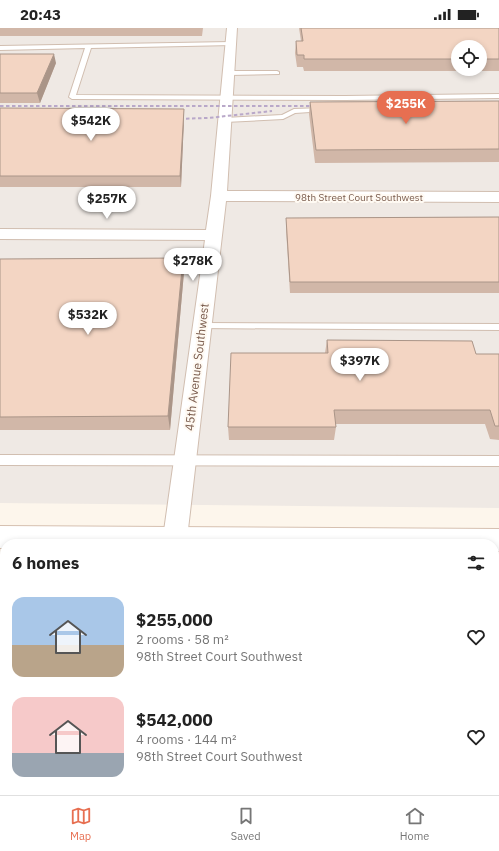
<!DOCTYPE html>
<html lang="en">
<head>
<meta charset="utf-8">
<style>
  :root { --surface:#fff; --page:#f6f6f6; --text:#222; --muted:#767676; --line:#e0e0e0; --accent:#e76f51 }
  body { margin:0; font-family:"IBM Plex Sans",sans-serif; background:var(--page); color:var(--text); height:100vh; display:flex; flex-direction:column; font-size:15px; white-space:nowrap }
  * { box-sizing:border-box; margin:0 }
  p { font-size:13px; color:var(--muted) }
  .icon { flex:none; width:22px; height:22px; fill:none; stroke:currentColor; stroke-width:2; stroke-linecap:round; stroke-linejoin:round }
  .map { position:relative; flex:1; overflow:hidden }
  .panel { position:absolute; left:0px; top:511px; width:499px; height:256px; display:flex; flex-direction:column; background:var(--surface); border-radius:16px 16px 0 0; box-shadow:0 2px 6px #0003 }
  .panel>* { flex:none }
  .controls { position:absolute; left:451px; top:12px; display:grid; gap:8px }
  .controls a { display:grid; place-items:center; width:36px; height:36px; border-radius:50%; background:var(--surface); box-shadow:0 2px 6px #0003; font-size:20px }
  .price { position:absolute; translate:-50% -34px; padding:0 9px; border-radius:14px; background:#fff; color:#222; font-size:13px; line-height:26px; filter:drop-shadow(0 1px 2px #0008) }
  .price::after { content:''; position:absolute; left:50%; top:24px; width:12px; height:9px; margin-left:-6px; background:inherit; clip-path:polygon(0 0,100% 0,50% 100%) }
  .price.selected { background:var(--accent); color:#fff }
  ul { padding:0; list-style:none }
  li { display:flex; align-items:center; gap:12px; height:100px; padding:0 12px }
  li span { display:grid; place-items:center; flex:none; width:112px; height:80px; border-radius:12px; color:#555 }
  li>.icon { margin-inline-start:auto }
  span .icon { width:48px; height:48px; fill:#fffc; stroke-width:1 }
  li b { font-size:17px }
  h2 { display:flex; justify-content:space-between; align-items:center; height:48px; padding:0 12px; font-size:17px }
  .status { display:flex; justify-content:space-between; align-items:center; height:28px; padding:0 20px; background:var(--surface); direction:ltr }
  .status svg { height:11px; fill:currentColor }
  .menu { display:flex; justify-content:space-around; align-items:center; height:56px; border-top:1px solid var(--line); background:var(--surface); font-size:11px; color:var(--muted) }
  .menu a { display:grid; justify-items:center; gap:2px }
  .menu .selected { color:var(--accent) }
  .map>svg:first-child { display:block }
  .residential { fill:#f5e8da }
  .industrial { fill:#efe9e4; fill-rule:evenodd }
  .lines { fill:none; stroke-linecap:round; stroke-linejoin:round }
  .service-casing { stroke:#d1beb0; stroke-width:2 }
  .minor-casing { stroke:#d1beb0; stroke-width:2 }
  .secondary-casing { stroke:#d6c0b0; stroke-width:2 }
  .service { fill:#fff; fill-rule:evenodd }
  .minor { fill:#fff; fill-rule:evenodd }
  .secondary { fill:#fff; fill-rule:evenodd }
  .rail { stroke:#b9a8c9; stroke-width:2; stroke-dasharray:3.5 2.5; stroke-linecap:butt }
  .wall { fill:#d1b7a8; fill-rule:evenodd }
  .shaded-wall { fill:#aa9588 }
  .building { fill:#f3d5c3; stroke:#aa9588 }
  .labels { text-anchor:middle; stroke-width:4; stroke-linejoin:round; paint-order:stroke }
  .far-street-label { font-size:10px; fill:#7a5c4d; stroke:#fffaf3 }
  .street-label { font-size:12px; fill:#7a5c4d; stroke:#fffaf3 }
</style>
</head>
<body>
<div class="status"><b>20:43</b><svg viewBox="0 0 49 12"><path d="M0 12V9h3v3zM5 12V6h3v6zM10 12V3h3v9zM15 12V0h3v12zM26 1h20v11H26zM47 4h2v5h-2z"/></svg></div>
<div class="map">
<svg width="499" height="767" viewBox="0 0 499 767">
  <rect width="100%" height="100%" fill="#fdf6ec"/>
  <path class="residential" d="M 0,545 L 5,545 L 5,762 L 494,762 L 494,547 L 499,547 L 499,767 L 0,767 Z"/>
  <path class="industrial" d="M 0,0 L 499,0 L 499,480 L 0,475 ZM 458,19 L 480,19 L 480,41 L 458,41 Z"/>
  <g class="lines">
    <g class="service-casing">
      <path id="service" d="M 231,14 L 234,16 L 233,17 L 91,20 L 76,67 L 345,68 L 499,66 L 499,70 L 345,72 L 72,71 L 69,69 L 85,20 L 0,22 L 0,18 Z
        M 277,43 L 279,44 L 279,46 L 229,47 L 226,45 L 229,43 Z
        M 323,80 L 325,81 L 325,83 L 295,85 L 283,91 L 225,94 L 221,92 L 225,90 L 282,87 L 294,81 Z
        M 202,295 L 499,296 L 499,302 L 199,300 L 197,298 Z
        M 0,427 L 499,428 L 499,438 L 0,437 Z"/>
    </g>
    <g class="minor-casing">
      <path id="minor" d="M 227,0 L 237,0 L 227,163 L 499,164 L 499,174 L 226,173 L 187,510 L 184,516 L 166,516 L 163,510 L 205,212 L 0,211 L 0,201 L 206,202 L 211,168 Z
        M 494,735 L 499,735 L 499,765 L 494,765 L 486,762 L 494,762 Z
        M 5,744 L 5,762 L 19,762 L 17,767 L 0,767 L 0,746 Z"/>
    </g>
    <g class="secondary-casing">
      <path id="secondary" d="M 0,498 L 499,501 L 499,523 L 494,523 L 494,516 L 5,516 L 5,520 L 0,520 Z"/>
    </g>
    <use href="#service" class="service"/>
    <use href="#minor" class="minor"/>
    <use href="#secondary" class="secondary"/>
    <path class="rail" d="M 0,78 L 321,78
      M 174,91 L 208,90 L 272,83"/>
  </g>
  <path class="wall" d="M 0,0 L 203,0 L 202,8 L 0,8 Z
    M 299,0 L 499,0 L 499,43 L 304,43 L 303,39 L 297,39 L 295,25 L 296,13 L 301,13 ZM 458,19 L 480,19 L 480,41 L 458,41 Z
    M 0,26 L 56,35 L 40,75 L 0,75 Z
    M 499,73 L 499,134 L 315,135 L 309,86 L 310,74 Z
    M 0,80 L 184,81 L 184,91 L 181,159 L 0,159 Z
    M 499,189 L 499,265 L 290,265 L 286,201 L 286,190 Z
    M 183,230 L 184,244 L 170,402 L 0,402 L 0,231 Z
    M 327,312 L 476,326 L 499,326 L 499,412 L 490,411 L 485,396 L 336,396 L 336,399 L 334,412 L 229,412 L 228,399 L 325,325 Z
    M 5,592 L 5,673 L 0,671 L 0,601 Z
    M 494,637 L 499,637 L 499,684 L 494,684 Z"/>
  <path class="shaded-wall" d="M 54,26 L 56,35 L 40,75 L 37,65 Z
    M 184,81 L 184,91 L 181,159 L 180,148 Z
    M 183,230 L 184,244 L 170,402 L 168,388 Z
    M 5,662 L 5,671 L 3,667 Z"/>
  <path class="building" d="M 301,0 L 499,0 L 499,31 L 480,31 L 480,19 L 458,19 L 458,31 L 304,31 L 304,27 L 297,27 L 296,13 L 303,13 Z
    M 0,26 L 54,26 L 37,65 L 0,65 Z
    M 499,73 L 499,121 L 316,122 L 310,74 Z
    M 0,80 L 184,81 L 180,148 L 0,148 Z
    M 499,189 L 499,254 L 290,254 L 286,190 Z
    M 183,230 L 168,388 L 0,389 L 0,231 Z
    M 327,312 L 472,313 L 476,326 L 499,326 L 499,398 L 495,398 L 490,382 L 334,382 L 336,399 L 228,399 L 231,325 L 328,325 Z
    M 5,592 L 5,662 L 3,667 L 0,666 L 0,601 Z
    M 494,637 L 499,637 L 499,678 L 494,678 Z"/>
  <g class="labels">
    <g class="far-street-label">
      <text x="359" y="173">98th Street Court Southwest</text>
    </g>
    <g class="street-label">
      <text transform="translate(197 339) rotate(-83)" y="4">45th Avenue Southwest</text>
    </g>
  </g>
</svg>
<div class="controls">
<a><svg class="icon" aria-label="locate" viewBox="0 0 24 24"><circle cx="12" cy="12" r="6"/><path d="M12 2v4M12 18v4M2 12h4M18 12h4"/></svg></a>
</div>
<b class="price selected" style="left:406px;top:97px">$255K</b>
<b class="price" style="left:91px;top:114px">$542K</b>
<b class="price" style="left:107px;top:192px">$257K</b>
<b class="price" style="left:193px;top:254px">$278K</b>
<b class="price" style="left:88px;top:308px">$532K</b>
<b class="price" style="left:360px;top:354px">$397K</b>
<section class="panel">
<h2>6 homes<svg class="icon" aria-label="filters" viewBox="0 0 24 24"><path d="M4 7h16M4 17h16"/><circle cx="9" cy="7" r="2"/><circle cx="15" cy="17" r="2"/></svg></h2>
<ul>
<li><span style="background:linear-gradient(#a9c7e8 60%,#b9a48a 0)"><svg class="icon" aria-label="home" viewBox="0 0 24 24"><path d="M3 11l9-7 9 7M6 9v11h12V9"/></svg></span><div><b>$255,000</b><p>2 rooms · 58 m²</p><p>98th Street Court Southwest</p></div><svg class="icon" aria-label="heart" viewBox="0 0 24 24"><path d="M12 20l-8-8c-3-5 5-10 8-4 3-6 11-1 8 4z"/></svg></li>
<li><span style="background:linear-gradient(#f6c9c9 70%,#9aa5b1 0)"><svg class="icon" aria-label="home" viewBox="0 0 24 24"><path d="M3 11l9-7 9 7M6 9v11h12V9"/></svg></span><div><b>$542,000</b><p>4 rooms · 144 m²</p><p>98th Street Court Southwest</p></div><svg class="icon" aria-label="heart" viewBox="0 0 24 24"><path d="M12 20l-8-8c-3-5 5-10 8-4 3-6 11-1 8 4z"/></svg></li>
</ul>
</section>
</div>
<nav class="menu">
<a class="selected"><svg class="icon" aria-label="map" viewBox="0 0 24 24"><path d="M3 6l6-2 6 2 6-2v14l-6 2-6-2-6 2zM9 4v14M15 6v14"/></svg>Map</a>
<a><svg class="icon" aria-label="saved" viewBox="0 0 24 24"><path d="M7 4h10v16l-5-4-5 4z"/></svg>Saved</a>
<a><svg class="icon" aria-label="home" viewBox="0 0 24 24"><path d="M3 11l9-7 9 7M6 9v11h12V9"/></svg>Home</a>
</nav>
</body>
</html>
